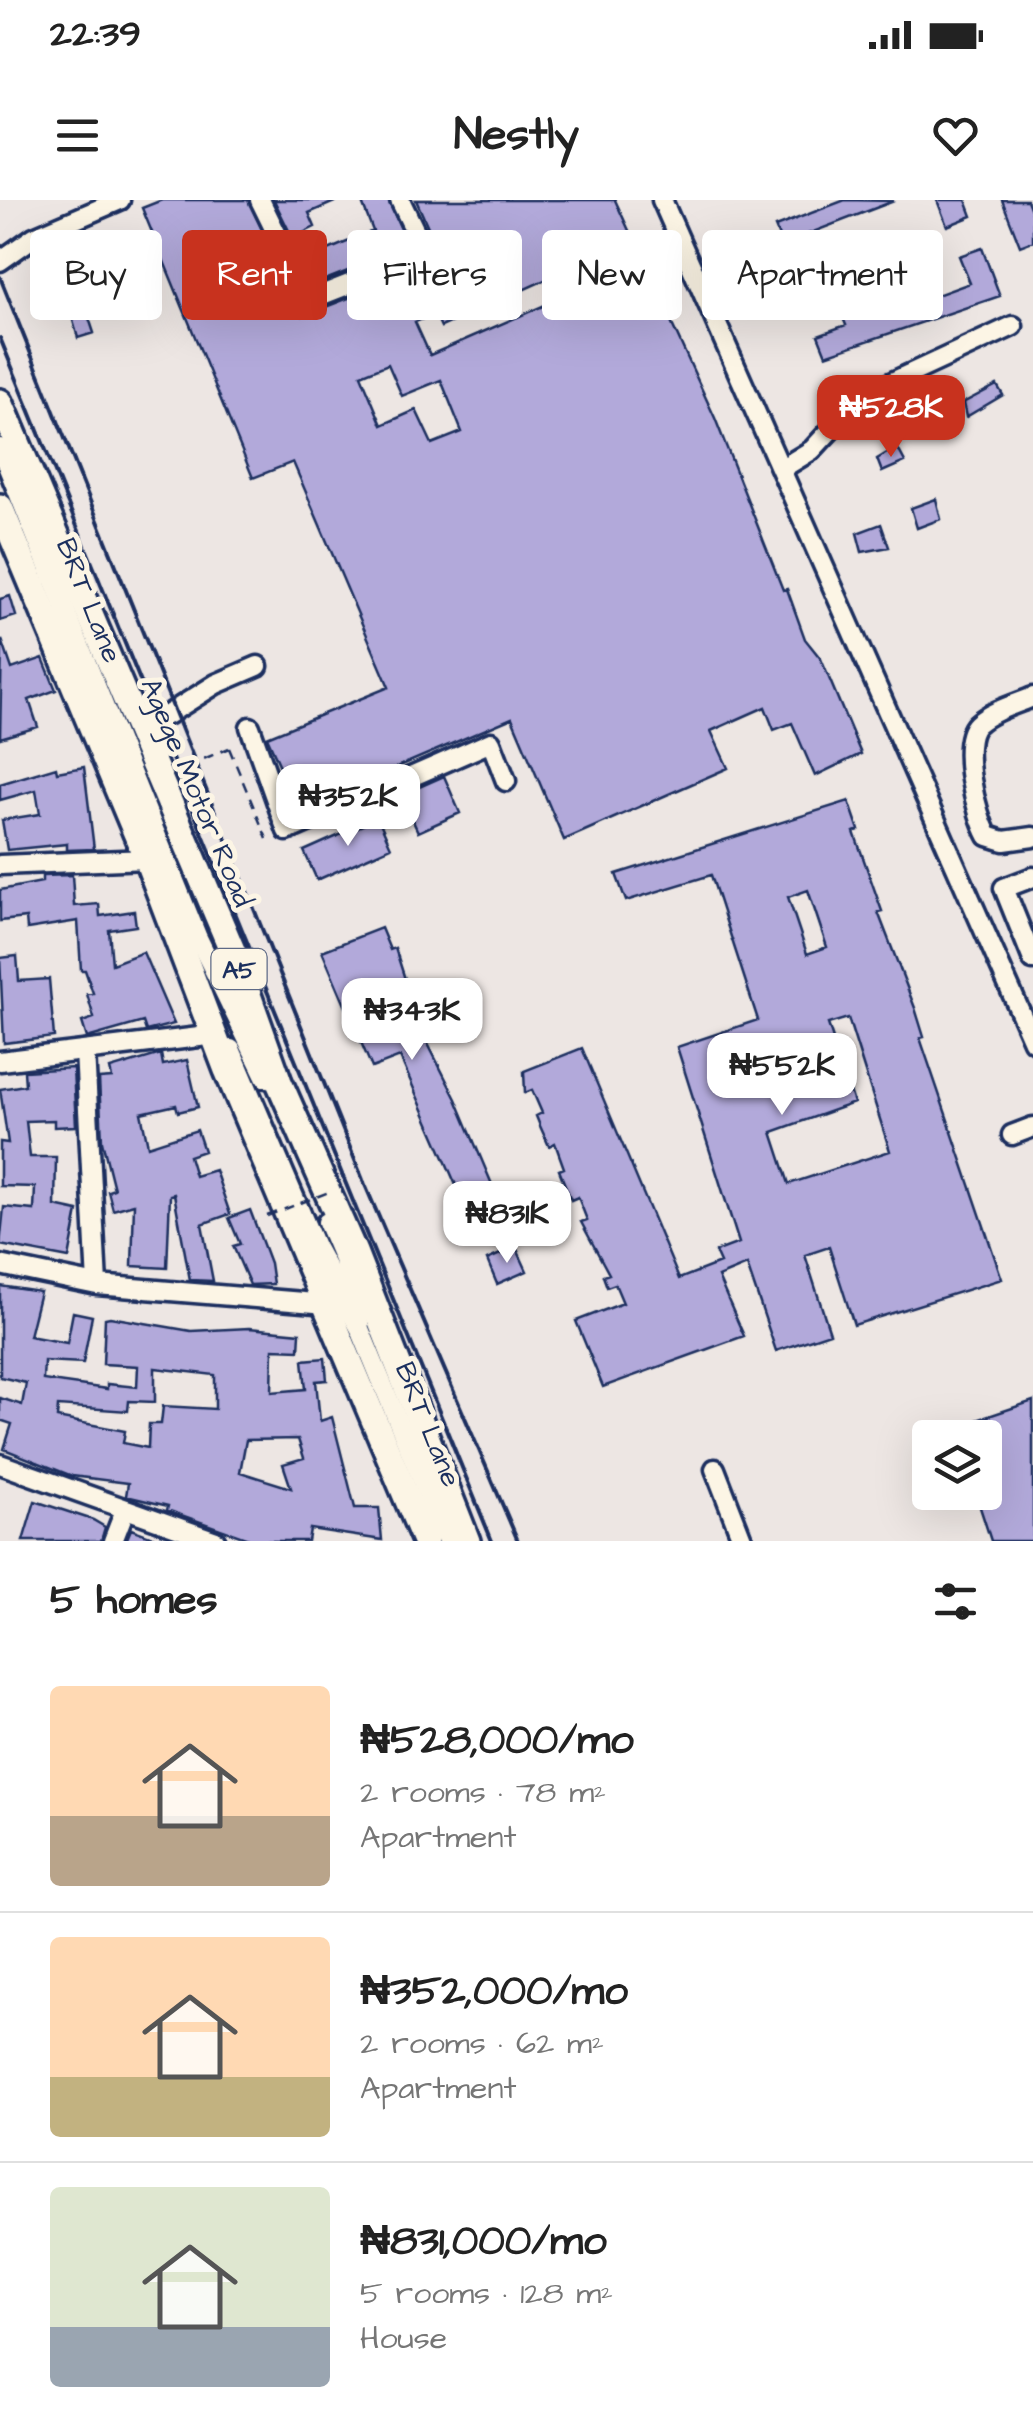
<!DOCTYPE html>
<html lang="en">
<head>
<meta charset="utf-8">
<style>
  :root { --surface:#fff; --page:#f2f2f2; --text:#222; --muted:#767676; --line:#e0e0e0; --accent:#c8321e }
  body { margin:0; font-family:"Architects Daughter",sans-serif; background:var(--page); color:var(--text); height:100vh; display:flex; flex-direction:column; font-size:38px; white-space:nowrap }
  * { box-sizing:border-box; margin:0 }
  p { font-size:32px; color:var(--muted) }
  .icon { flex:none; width:55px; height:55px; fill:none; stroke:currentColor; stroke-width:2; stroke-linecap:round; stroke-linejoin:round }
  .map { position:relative; height:1341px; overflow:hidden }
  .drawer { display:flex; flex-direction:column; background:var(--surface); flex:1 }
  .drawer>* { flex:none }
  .guide { position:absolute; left:30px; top:30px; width:975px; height:90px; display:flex; gap:20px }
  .buttons { position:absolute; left:912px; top:1220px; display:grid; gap:20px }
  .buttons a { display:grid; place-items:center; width:90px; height:90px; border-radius:10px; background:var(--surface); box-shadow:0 10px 40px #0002; font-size:50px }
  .price { position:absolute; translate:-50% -85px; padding:0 22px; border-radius:20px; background:#fff; color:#222; font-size:32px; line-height:65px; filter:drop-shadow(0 2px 5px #0008) }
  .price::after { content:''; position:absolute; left:50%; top:60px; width:30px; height:22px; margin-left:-15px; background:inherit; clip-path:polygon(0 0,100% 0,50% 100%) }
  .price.active { background:var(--accent); color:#fff }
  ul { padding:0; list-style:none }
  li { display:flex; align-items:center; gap:30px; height:250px; padding:0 50px }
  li+li { border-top:2px solid var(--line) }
  li span { display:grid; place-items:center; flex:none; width:280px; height:200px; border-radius:10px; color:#555 }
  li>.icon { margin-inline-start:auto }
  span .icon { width:120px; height:120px; fill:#fffc; stroke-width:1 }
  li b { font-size:42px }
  h2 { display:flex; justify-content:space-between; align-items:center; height:120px; padding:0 50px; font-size:42px }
  .pill { padding:0 35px; border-radius:10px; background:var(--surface); box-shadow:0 10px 40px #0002; font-size:35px; line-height:90px }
  .pill.active { background:var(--accent); color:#fff }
  .status { display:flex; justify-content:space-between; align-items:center; height:70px; padding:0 50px; background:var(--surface); direction:ltr }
  .status svg { height:28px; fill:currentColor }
  header { display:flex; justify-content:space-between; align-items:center; height:130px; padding:0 50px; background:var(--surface); font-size:45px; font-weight:700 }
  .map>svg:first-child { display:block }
  .building { fill:#b2a9da; stroke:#1b2f5e; stroke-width:2.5; fill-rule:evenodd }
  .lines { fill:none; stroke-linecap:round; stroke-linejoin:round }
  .minor-casing { stroke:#1b2f5e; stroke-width:25 }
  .highway-casing { stroke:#1b2f5e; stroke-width:32 }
  .path { stroke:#1b2f5e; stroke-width:2.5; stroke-dasharray:10 8; stroke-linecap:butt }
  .minor { stroke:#fcf5e5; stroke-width:18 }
  .highway { stroke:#fcf5e5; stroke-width:25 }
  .rail { stroke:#1b2f5e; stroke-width:4 }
  .path-bridge { stroke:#1b2f5e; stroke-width:2.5; stroke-dasharray:10 8; stroke-linecap:butt }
  .labels { text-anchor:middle; stroke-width:10; stroke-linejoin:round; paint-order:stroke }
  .shield { fill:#fcf5e5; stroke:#5e6a86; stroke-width:2.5 }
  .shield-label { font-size:25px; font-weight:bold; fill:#1b2f5e }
  .street-label { font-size:28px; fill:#1b2f5e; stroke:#fcf5e5 }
</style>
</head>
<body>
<div class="status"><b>22:39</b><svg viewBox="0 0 49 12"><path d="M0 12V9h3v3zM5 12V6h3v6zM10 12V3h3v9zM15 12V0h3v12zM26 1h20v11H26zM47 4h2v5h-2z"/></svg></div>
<header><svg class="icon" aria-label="menu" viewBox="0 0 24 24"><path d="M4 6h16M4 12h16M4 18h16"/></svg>Nestly<svg class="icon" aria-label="heart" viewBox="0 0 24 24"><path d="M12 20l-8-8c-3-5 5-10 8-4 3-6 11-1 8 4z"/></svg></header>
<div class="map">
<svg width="1033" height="1341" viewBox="0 0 1033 1341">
  <rect width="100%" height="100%" fill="#ede6e3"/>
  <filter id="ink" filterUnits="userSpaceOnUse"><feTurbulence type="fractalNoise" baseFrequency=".01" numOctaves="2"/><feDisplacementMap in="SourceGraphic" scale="20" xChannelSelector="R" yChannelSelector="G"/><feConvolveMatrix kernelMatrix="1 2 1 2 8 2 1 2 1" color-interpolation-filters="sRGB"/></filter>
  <g filter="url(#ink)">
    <path class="building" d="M 162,0 L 248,0 L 303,116 L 397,79 L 406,103 L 427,94 L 417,71 L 431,65 L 440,54 L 416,0 L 615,0 L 715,218 L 783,390 L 787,389 L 805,439 L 821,459 L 861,554 L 815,576 L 792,523 L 774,530 L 765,507 L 711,531 L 728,568 L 564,640 L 512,518 L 299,609 L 267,537 L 389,487 L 293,262 L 253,278 L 142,8 ZM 608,56 L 619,82 L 578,99 L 575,92 L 430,155 L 415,122 L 435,114 L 441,127 L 589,60 L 591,64 ZM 388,164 L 402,196 L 441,180 L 462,232 L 432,244 L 416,210 L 382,225 L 361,175 Z
      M 274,0 L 339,0 L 309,13 L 315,27 L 305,32 L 326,51 L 373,31 L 361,0 L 388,0 L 409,47 L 315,84 Z
      M 845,0 L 894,1 L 782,44 L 775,27 Z
      M 937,0 L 966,0 L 972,16 L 947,26 Z
      M 1002,0 L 1027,0 L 1033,15 L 1033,41 L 1020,46 Z
      M 77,47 L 90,95 L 82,97 L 94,133 L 78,138 L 63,86 L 57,87 L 47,56 Z
      M 982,48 L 1000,96 L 826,155 L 818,135 L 846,125 L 843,118 L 875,106 L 877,113 L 917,99 L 918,102 L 970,83 L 959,56 Z
      M 997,185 L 1003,195 L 966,217 L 963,203 Z
      M 897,247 L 905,262 L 882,272 L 877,259 Z
      M 936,299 L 941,319 L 917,328 L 911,308 Z
      M 881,324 L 889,347 L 862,352 L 857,333 Z
      M 10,396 L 16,416 L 0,421 L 0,399 Z
      M 2,440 L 12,469 L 43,458 L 56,490 L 29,500 L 38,527 L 0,538 Z
      M 56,567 L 57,572 L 84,567 L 94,649 L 67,650 L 67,644 L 7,650 L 2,620 L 40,614 L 36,590 L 0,600 L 0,584 Z
      M 444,576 L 460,613 L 418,632 L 401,595 Z
      M 849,601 L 859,630 L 854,632 L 882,711 L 878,712 L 915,808 L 924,837 L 920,838 L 1002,1079 L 854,1125 L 829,1047 L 805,1055 L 830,1133 L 776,1151 L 747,1065 L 718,1077 L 744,1136 L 603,1187 L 576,1121 L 623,1103 L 615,1084 L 607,1087 L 603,1076 L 609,1074 L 581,1022 L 587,1020 L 578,997 L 571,1000 L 559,970 L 564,968 L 555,943 L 549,946 L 540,926 L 536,916 L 542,913 L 532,890 L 525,893 L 524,871 L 582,848 L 679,1079 L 720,1063 L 715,1052 L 739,1043 L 677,847 L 758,820 L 711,675 L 626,701 L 616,674 ZM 808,690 L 827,747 L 807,754 L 788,697 ZM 848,818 L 890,951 L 789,984 L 772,932 L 854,903 L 828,824 Z
      M 378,618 L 391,647 L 317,680 L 304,651 Z
      M 72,675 L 74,706 L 99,704 L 100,716 L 134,711 L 136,726 L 109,730 L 112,764 L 143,752 L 174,824 L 146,831 L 143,822 L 87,838 L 82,822 L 94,818 L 87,794 L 93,793 L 85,770 L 81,770 L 78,721 L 27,729 L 26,718 L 0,721 L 0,690 L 42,682 L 42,676 Z
      M 381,728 L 390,750 L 395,748 L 422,832 L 456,899 L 510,1027 L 480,1040 L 400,857 L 372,868 L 322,751 Z
      M 17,756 L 19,781 L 49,779 L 54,837 L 4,843 L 0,758 Z
      M 161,854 L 163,865 L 187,860 L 198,907 L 178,912 L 176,905 L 141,913 L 148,946 L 197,930 L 204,951 L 189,956 L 195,976 L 215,970 L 230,1014 L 202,1024 L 213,1081 L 190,1080 L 174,994 L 170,995 L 167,1068 L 132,1066 L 134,1004 L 113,1010 L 108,991 L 114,989 L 102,941 L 99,879 L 112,878 L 110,869 Z
      M 73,868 L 76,926 L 54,927 L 54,920 L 26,921 L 30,957 L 56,957 L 55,1006 L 78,1011 L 69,1058 L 0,1045 L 4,1007 L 34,1010 L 35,987 L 0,986 L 0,942 L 8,943 L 0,889 L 25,885 L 24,871 Z
      M 250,1010 L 270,1063 L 273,1084 L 250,1085 L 233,1046 L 240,1044 L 229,1018 Z
      M 516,1047 L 527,1071 L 497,1084 L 487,1060 Z
      M 0,1086 L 40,1092 L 29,1136 L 67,1143 L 73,1112 L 92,1116 L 83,1163 L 44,1161 L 43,1180 L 107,1189 L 107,1184 L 137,1187 L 138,1166 L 103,1164 L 105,1118 L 110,1117 L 191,1131 L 249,1128 L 300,1133 L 299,1150 L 273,1149 L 272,1192 L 306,1189 L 303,1160 L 325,1158 L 327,1180 L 316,1181 L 320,1221 L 332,1217 L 355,1308 L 379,1308 L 382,1340 L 310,1329 L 308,1341 L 254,1341 L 167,1310 L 168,1306 L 126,1296 L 128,1283 L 72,1276 L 4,1249 L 12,1224 L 0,1220 L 0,1198 L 22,1205 L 26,1183 L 0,1177 ZM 155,1168 L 215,1175 L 215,1209 L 163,1206 L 161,1224 L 149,1224 L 148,1248 L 123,1243 L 125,1231 L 57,1218 L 58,1206 L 128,1211 L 129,1201 L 155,1202 ZM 298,1239 L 304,1258 L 283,1264 L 291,1288 L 240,1272 L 246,1240 Z
      M 1033,1201 L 1033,1341 L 991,1341 L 975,1292 L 985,1292 L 985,1238 L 956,1238 L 953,1228 Z
      M 35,1301 L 93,1320 L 105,1327 L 101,1341 L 23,1341 Z
      M 131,1329 L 161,1340 L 161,1341 L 126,1341 Z"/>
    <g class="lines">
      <g class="minor-casing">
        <path id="minor" d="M 260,0 L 309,100 L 426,54 L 400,0
          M 662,0 L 1033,841
          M 0,61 L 34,37 L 120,0
          M 0,248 L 198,738 L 266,878
          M 781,269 L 812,250 L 862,196 L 1013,126
          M 1033,497 C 1016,504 991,511 977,524 C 958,542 976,615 988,636 L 1004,641 L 1033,637
          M 133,517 L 167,515 L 216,484 L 258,466
          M 250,527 L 287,631 L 491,542 L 506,581
          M 0,665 L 147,659
          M 1033,677 L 1004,688 L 1033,760
          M 231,849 L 315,1046 L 360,1129 L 447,1341
          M 85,851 L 97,1085
          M 0,861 L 216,835
          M 1012,935 L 1033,927
          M 327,1022 L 354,1085 L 360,1129
          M 0,1065 L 97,1085 L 327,1104
          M 0,1264 L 216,1341
          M 715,1269 L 743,1341
          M 113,1341 L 125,1310"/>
      </g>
      <g class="highway-casing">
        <path id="highway" d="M 0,202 L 232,750 L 279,882 L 354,1052 L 467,1341
          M 0,307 L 147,659 L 227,870 L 425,1341"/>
      </g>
      <path class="path" d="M 229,548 L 267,639"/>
      <use href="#minor" class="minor"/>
      <use href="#highway" class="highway"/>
      <path class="rail" d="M 0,77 L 363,980 L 518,1341
        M 0,138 L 492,1341"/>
      <path class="path-bridge" d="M 171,573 L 229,548
        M 267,1016 L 334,990"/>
    </g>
  </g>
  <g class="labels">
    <rect class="shield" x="211.5" y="749" width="55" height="40" rx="8"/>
    <g class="shield-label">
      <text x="239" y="778">A5</text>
    </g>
    <g class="street-label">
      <text transform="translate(90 400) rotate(68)" y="10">BRT Lane</text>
      <text transform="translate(198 592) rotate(67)" y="10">Agege Motor Road</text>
      <text transform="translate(429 1224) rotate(68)" y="10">BRT Lane</text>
    </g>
  </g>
</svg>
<div class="buttons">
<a><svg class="icon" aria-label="layers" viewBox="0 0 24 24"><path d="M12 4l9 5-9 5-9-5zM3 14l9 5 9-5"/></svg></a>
</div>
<b class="price active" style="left:891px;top:260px">₦528K</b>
<b class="price" style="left:348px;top:649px">₦352K</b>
<b class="price" style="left:412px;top:863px">₦343K</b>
<b class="price" style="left:782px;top:918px">₦552K</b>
<b class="price" style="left:507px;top:1066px">₦831K</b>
<div class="guide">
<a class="pill">Buy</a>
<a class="pill active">Rent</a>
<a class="pill">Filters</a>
<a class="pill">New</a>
<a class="pill">Apartment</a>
</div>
</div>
<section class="drawer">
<h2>5 homes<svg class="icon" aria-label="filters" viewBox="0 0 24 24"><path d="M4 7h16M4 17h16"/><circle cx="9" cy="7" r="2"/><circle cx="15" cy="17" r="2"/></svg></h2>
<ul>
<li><span style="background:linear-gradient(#ffd9b3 65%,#b9a48a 0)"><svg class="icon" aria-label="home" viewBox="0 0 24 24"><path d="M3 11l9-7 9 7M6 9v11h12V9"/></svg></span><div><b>₦528,000/mo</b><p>2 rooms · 78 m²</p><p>Apartment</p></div></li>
<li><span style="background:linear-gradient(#ffd9b3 70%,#c2b280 0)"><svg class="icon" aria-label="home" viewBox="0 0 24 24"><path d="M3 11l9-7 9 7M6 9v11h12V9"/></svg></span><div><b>₦352,000/mo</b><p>2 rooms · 62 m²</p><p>Apartment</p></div></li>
<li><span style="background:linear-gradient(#dfe7d0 70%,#9aa5b1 0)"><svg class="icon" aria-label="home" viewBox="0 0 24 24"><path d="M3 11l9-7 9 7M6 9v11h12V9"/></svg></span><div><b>₦831,000/mo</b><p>5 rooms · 128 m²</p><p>House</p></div></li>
</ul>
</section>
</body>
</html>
